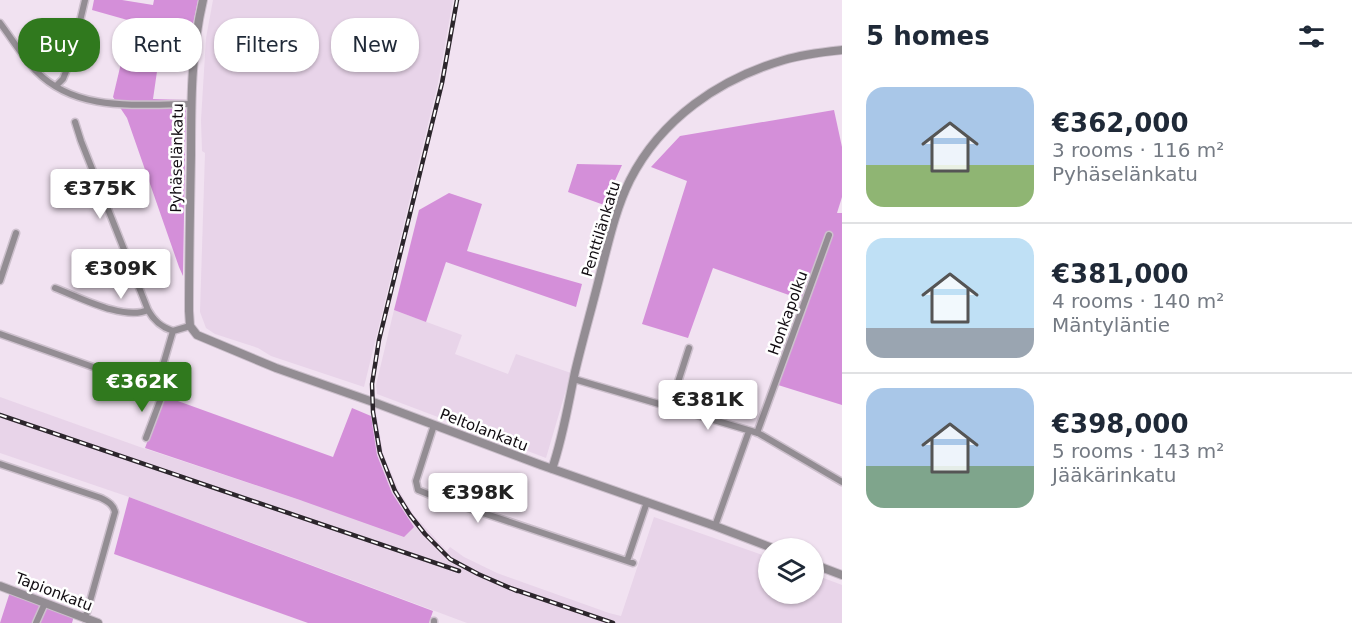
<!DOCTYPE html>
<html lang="en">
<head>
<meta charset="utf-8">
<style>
  :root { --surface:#fff; --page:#f2f2f3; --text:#1f2937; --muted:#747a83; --line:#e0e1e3; --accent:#30791e }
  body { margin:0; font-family:"DejaVu Sans",sans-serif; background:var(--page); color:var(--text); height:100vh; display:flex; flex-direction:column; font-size:22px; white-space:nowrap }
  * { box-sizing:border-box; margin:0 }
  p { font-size:20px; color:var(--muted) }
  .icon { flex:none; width:33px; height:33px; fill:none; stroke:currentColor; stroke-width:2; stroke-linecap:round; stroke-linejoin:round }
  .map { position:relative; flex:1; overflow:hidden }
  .sheet { display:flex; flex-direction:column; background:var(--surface); width:510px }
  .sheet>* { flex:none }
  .top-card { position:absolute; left:18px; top:18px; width:570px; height:54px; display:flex; gap:12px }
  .buttons { position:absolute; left:758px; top:538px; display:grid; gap:12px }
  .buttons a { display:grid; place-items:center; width:66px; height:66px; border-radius:50%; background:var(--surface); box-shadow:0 2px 4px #0004; font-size:30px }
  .price { position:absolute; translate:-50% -51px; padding:0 14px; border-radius:6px; background:#fff; color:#222; font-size:20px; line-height:39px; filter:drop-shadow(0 2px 3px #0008) }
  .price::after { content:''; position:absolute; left:50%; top:36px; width:18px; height:14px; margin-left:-9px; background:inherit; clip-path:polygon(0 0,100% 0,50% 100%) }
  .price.on { background:var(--accent); color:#fff }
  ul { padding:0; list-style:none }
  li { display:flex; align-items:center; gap:18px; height:150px; padding:0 24px }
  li+li { border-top:2px solid var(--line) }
  li span { display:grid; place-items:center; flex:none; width:168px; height:120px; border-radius:18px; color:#555 }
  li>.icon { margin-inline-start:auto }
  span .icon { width:72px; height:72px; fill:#fffc; stroke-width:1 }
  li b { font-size:26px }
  h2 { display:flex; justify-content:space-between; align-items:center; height:72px; padding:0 24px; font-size:26px }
  .tag { padding:0 21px; border-radius:24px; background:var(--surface); box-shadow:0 2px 4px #0004; font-size:21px; line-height:54px }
  .tag.on { background:var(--accent); color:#fff }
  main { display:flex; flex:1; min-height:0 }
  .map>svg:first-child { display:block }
  .built { fill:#e8d4e9 }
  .forest { fill:#d48fd9 }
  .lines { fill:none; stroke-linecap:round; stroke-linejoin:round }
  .minor-casing { stroke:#cdc0cd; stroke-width:9 }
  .tertiary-casing { stroke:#cdc0cd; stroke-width:10 }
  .minor { stroke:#938d93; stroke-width:6 }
  .tertiary { stroke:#938d93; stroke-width:8 }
  .rail-casing { stroke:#2c262c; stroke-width:4.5 }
  .rail { stroke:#fff; stroke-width:2; stroke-dasharray:7; stroke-linecap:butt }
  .labels { text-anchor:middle; stroke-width:5; stroke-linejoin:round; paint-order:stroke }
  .street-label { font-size:15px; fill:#110c11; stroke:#fff }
</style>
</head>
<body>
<main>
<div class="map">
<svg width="842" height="623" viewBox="0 0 842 623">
  <rect width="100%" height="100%" fill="#f1e2f1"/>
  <path class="built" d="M 213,0 L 453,0 L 438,83 L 364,387 L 271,356 L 258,348 L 215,334 L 206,328 L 200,312 L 205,153 L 202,151 L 201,120 L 206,38 Z
    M 394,310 L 462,335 L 455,354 L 508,374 L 516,354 L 571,373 L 546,458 L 377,394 L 376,385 Z
    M 0,397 L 140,447 L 300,500 L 414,527 L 392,493 L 377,455 L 371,416 L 377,417 L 383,453 L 398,489 L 413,514 L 447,551 L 450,547 L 464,557 L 497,573 L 609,613 L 621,616 L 654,517 L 768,557 L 768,594 L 813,594 L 813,574 L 842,585 L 842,623 L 467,623 L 129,497 L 0,453 Z"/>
  <path class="forest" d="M 94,0 L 122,0 L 153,5 L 154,0 L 198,0 L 188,48 L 161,44 L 153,99 L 186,100 L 183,276 L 179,267 L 127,118 L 113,97 L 131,21 L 92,10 Z
    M 834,110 L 842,147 L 842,197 L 837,213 L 842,213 L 842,405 L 778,385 L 779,371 L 803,300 L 713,268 L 688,338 L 642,324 L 687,181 L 651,167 L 680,136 Z
    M 577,164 L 622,165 L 604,205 L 568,192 Z
    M 449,193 L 482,204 L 467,251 L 582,284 L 576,307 L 446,262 L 426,322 L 394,310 L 419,210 Z
    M 164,396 L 333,457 L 352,408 L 371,416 L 377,455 L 392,493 L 414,527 L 404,537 L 300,500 L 145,448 Z
    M 129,497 L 433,611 L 429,623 L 308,623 L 114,554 Z
    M 10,592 L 74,616 L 72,623 L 0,623 Z"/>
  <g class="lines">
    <g class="minor-casing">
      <path id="minor" d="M 0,23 C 12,39 23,57 36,71 C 77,113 138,104 191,104
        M 56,86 L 63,79 L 71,59 L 85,0
        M 75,122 L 81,141 L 148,310
        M 0,281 L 16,233
        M 55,288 C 79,297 124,321 148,310 C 154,321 161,327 173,331
        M 0,334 L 144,385 L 152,386 L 158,382
        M 574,379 L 758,433 L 842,482
        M 158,382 L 173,331 L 190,326
        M 670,407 L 689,348
        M 434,425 L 416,481 L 418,490 L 438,498 L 633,563
        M 757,433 L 829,235
        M 146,438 L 166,385 L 158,382
        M 0,464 L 101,498 C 108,502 113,504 115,512 L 85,619
        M 715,526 L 749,431
        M 627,561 L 647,502
        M 36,623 L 45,603
        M 434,623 L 434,621"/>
    </g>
    <g class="tertiary-casing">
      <path id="tertiary" d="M 203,0 C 191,51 191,103 191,155 C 190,207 189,259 189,311 L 190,326 L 197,335 L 276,368 L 373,402 L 541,465 L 715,526 L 775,549
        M 552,469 C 563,437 568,405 575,372 C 583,338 593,304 601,271 C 609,240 616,208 630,180 C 661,119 719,79 784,60 C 803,54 823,52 842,50
        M 813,564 L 842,575
        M 0,586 L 98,623"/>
    </g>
    <use href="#minor" class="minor"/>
    <use href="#tertiary" class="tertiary"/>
    <g class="rail-casing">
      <path id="rail" d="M 457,0 L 442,83 L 379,340 L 372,384 L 373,412 L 380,453 L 395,491 L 410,515 L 425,534 L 450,559 L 478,574 L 517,591
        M 0,415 L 459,571
        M 510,588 L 613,623"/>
    </g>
    <use href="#rail" class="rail"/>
  </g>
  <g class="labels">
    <g class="street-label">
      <text transform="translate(177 158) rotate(-89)" y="5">Pyhäselänkatu</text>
      <text transform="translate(601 229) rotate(-73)" y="5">Penttilänkatu</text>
      <text transform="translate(788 313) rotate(-70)" y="5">Honkapolku</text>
      <text transform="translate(484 430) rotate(21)" y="5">Peltolankatu</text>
      <text transform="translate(54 592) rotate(21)" y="5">Tapionkatu</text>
    </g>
  </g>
</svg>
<div class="buttons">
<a><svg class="icon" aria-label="layers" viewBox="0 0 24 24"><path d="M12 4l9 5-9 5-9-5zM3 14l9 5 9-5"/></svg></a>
</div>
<b class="price" style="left:100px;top:220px">€375K</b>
<b class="price" style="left:121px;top:300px">€309K</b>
<b class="price on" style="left:142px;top:413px">€362K</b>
<b class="price" style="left:708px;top:431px">€381K</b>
<b class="price" style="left:478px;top:524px">€398K</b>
<div class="top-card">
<a class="tag on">Buy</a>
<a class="tag">Rent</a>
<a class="tag">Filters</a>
<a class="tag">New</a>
</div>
</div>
<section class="sheet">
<h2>5 homes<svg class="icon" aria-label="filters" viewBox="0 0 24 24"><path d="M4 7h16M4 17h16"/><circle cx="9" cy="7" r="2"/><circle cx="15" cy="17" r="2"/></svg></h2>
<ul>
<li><span style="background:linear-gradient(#a9c7e8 65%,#8fb573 0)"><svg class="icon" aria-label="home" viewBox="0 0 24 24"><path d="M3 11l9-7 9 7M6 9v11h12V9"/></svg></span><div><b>€362,000</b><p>3 rooms · 116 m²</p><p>Pyhäselänkatu</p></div></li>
<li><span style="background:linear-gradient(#bfe0f5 75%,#9aa5b1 0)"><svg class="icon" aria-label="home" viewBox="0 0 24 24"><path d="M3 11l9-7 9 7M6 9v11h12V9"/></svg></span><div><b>€381,000</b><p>4 rooms · 140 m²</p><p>Mäntyläntie</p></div></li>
<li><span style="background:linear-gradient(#a9c7e8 65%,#7fa58c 0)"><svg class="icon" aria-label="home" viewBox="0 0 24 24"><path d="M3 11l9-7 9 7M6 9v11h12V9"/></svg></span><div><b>€398,000</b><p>5 rooms · 143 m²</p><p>Jääkärinkatu</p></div></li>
</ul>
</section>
</main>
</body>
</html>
